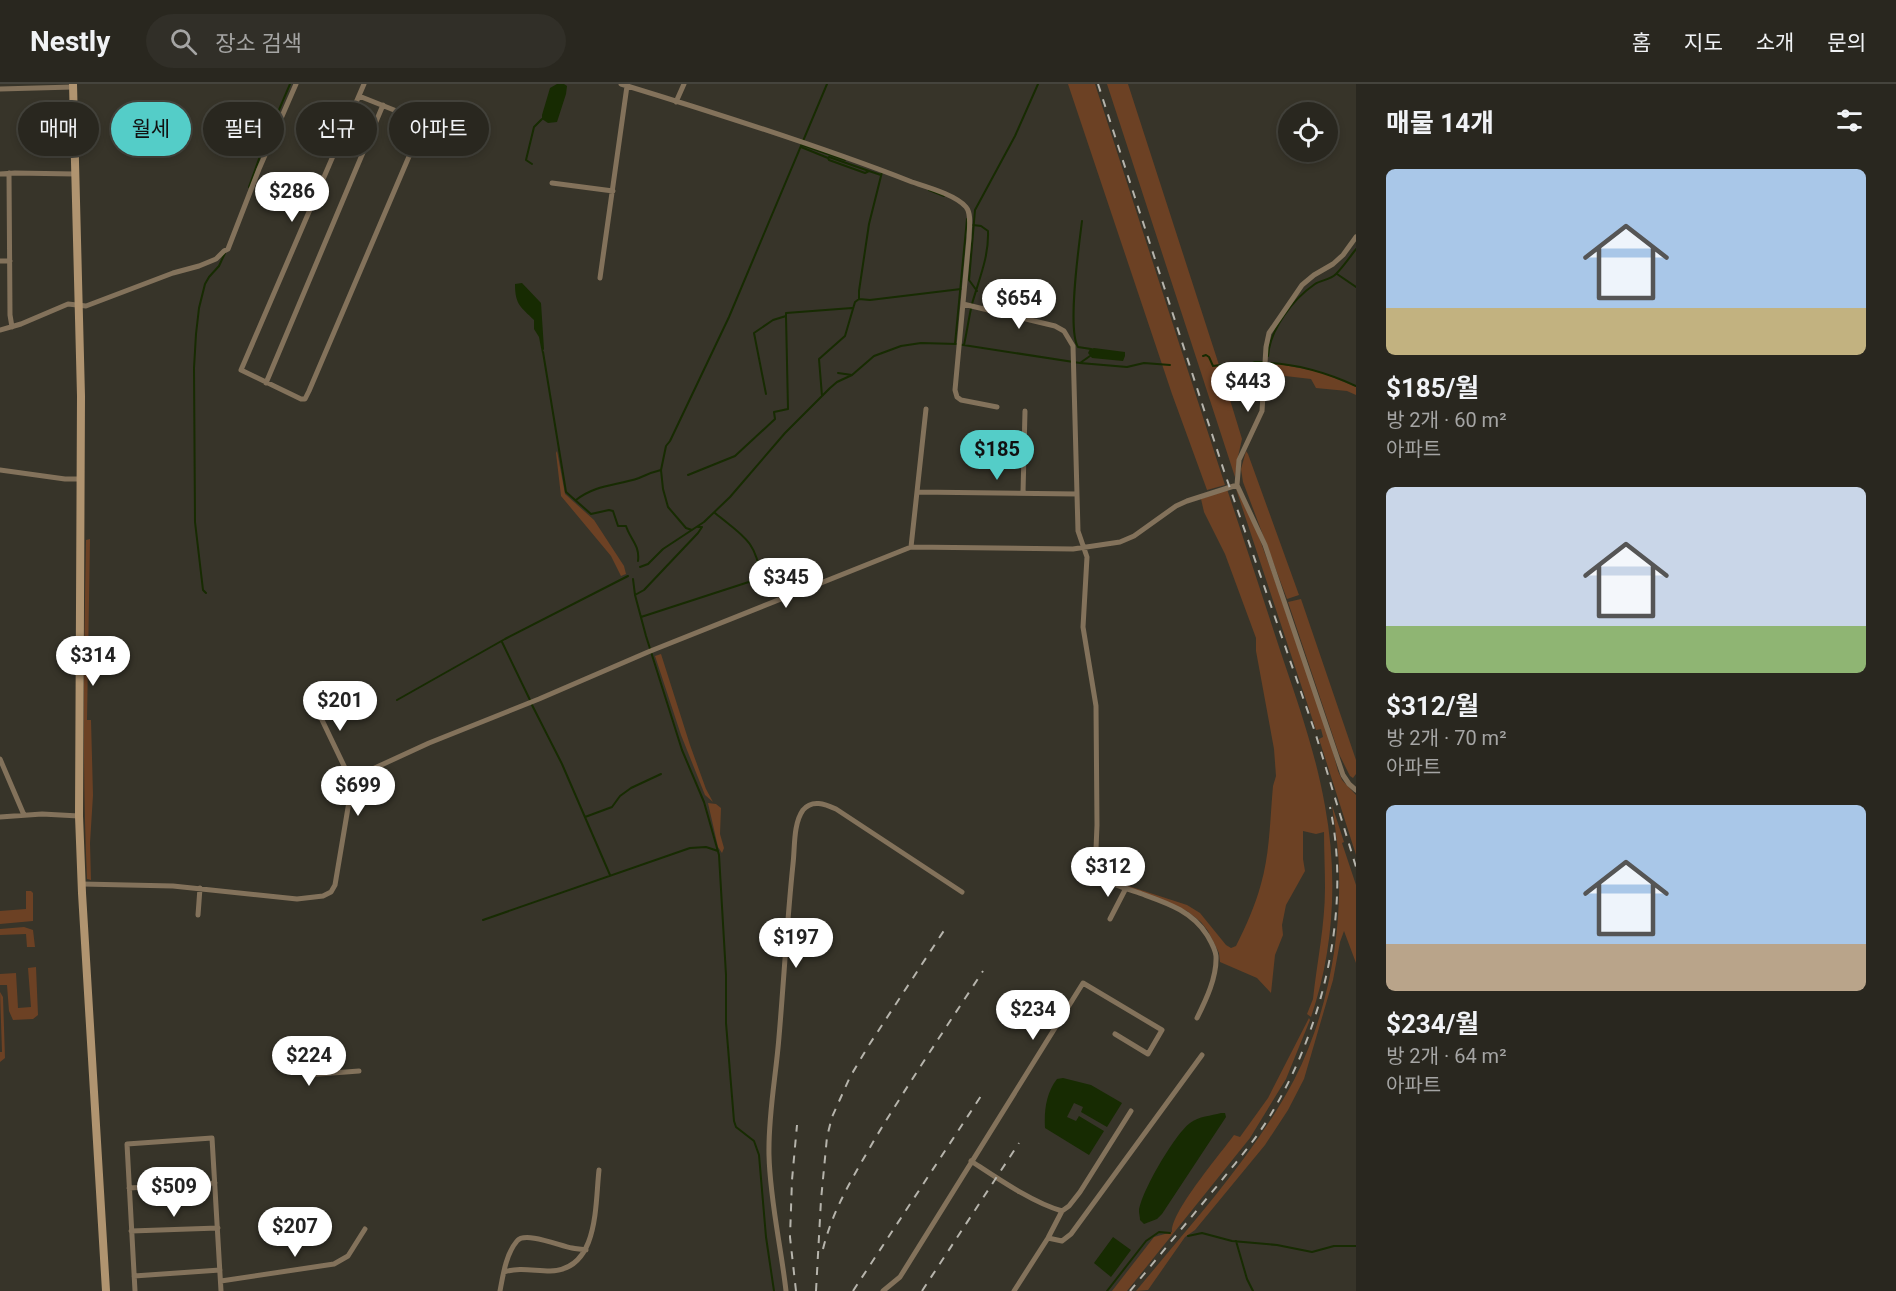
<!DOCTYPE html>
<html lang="ko">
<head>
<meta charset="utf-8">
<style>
  :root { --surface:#29271f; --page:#312f28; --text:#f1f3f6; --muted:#a5a5a4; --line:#45443d; --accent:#54cdc8 }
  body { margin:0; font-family:Roboto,"Noto Sans KR",sans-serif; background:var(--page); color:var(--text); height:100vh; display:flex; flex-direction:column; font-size:22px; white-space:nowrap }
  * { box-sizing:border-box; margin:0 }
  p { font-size:20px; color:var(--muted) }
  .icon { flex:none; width:33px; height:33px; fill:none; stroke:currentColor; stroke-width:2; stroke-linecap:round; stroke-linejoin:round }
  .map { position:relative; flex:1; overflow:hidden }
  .panel { display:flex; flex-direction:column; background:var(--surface); width:540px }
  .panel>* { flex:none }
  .guide { position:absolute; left:18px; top:18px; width:570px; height:54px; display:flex; gap:12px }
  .controls { position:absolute; left:1278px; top:18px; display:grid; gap:12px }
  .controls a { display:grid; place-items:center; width:60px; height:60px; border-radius:50%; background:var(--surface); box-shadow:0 3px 9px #0003,0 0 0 2px var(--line); font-size:30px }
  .price { position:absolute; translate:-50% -51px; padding:0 14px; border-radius:21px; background:#fff; color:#222; font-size:20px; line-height:39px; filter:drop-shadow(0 2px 3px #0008) }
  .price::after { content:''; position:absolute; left:50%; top:36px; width:18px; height:14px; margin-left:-9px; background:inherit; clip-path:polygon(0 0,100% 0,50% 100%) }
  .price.selected { background:var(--accent); color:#111 }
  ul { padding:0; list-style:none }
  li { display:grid; align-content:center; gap:12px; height:318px; padding:0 30px }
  li span { display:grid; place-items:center; height:186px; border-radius:9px; color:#555 }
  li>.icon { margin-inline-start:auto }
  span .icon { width:108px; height:108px; fill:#fffc; stroke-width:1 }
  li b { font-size:26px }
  h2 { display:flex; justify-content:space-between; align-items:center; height:72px; padding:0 30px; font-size:26px }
  .tag { padding:0 21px; border-radius:27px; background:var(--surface); box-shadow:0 3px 9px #0003,0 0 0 2px var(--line); font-size:21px; line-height:54px }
  .tag.selected { background:var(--accent); color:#111 }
  header { display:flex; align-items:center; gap:36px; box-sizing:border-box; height:84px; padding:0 30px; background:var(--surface); border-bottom:2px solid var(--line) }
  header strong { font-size:28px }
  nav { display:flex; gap:33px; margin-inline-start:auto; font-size:21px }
  .search { width:420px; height:54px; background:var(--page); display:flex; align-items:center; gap:15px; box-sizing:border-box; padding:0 21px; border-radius:33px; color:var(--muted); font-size:22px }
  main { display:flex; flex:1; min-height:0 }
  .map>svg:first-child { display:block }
  .green { fill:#6c4124 }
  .water { fill:#172b02 }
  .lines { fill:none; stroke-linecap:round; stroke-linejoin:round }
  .stream { stroke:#172b02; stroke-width:2 }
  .minor { stroke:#83725b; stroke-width:5 }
  .secondary { stroke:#b09470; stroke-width:8 }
  .rail { stroke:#b6b4ac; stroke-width:2; stroke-dasharray:8 8; stroke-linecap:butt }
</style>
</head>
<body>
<header>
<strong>Nestly</strong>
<div class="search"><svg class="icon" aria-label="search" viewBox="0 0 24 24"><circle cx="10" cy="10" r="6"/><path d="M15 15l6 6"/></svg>장소 검색</div>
<nav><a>홈</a><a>지도</a><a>소개</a><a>문의</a></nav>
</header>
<main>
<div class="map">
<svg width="1356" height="1207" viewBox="0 0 1356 1207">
  <rect width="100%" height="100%" fill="#373429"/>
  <path class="green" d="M 1068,0 L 1095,0 L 1225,401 L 1207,406 L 1172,310 Z
    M 1107,0 L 1128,0 L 1219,281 L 1241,283 L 1256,278 L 1263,279 L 1263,281 L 1239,285 L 1220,283 L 1242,355 L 1237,377 L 1235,393 Z
    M 1279,280 L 1320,288 L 1356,303 L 1356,311 L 1347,307 L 1316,304 L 1311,295 L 1267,290 L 1268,281 Z
    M 557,367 L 565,410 L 594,436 L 624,482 L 626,490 L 621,492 L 611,472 L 561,412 L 556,369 Z
    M 1246,367 L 1248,370 L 1299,511 L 1287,515 L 1243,398 L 1241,385 Z
    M 1227,405 C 1245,459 1263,514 1281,569 C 1298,619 1316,670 1325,722 C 1338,792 1334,866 1311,933 L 1307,930 L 1313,915 C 1317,878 1325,841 1325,804 C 1325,785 1324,767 1324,748 L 1316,750 L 1303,747 L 1303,775 L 1305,787 L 1286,821 L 1282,841 L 1283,851 L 1275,871 L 1271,909 L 1257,894 L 1220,878 L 1219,869 L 1208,847 L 1201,838 L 1187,827 L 1110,796 L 1187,821 L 1200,829 L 1226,861 L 1231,864 L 1236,862 C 1246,842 1255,822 1261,800 C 1270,769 1270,734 1273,702 L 1276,692 L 1274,665 L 1256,567 L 1256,554 L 1225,470 L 1204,428 L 1201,415 Z
    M 1236,405 L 1253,437 L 1274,494 L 1330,657 L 1338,687 L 1342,696 L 1356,711 L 1356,771 L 1321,661 L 1319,655 L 1323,653 L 1321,645 L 1316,646 Z
    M 90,455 L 87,636 L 91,636 L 93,711 L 90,759 L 91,796 L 87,795 C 82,682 84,569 86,456 Z
    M 1301,515 L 1356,676 L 1356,690 L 1353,694 L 1350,692 L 1339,670 L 1288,518 Z
    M 661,570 L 690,661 L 706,705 L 713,718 L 705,711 L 681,651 L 655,572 Z
    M 708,719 L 716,720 L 721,724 L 720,750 L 724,764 L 722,769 L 718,763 Z
    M 1332,721 L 1344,758 L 1342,759 L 1356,801 L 1356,879 L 1344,847 L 1340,858 L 1333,896 L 1304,995 L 1288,1026 L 1265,1061 L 1195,1146 L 1185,1153 L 1148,1206 L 1136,1207 C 1191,1140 1253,1073 1294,996 C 1326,934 1341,858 1339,789 C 1339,766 1335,743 1332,721 Z
    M 26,807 L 31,807 L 33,809 L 33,837 L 0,840 L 0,827 L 26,825 Z
    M 24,843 L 33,846 L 35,863 L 27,863 L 26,850 L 0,851 L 0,845 Z
    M 36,883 L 38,931 L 33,935 L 13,936 L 9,927 L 7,901 L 0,901 L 0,890 L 16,889 L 18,924 L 31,923 L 28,884 Z
    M 0,908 L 3,913 L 5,974 L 0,978 L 0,968 L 2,968 Z
    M 1309,934 L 1310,936 L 1286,995 L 1250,1054 L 1127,1207 L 1112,1207 L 1154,1153 L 1172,1148 C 1170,1129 1221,1069 1234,1051 L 1240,1053 L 1268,1014 Z"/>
  <path class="water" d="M 557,0 L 564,0 L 567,2 L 566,10 L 557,38 L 548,39 L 542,35 L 542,31 L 550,4 Z
    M 522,199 L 541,219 L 544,265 L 542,269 L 539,253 L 534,245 L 534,236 C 521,223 515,221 515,200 Z
    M 1094,264 L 1125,268 L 1125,272 L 1123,277 L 1092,274 L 1088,269 L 1090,265 Z
    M 1063,994 L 1091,1001 L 1122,1019 L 1107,1043 L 1081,1028 L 1083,1023 L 1074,1019 L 1067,1033 L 1076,1037 L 1079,1032 L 1104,1047 L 1089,1071 L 1045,1044 C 1044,1027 1046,1009 1057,995 Z
    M 1221,1029 L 1225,1029 L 1226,1033 L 1162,1130 L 1157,1135 L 1144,1140 L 1140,1136 C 1140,1133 1139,1130 1139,1127 C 1141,1108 1175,1050 1190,1039 C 1199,1032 1211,1032 1221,1029 Z
    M 1113,1153 L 1131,1166 L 1111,1193 L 1094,1179 Z"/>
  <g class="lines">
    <path class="stream" d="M 802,61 L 845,76
      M 801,63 L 828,74 L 829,76 L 865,89 L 869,87 L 881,91
      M 829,73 L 869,87
      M 532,80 L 526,76 L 534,43 L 542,35
      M 249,103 L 264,61 L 290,0
      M 929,106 L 944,112
      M 1082,137 C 1079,161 1067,245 1078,263 L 1091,265
      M 1337,190 L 1356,203
      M 977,207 L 969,196 L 975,126 L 1015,52 L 1038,0
      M 859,215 L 859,207 L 869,140 L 882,88
      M 955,260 L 967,135
      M 964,261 C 967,247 969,233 972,220 C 979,195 989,173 988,147 L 981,142 L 973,141
      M 543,268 L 566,408 L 591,430 L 609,426 L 613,427 L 618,442 L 626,442 C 630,455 640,461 638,477
      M 1203,272 L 1206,271 L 1209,273 L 1213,282 L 1228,280 L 1246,282 L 1255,278 L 1263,278
      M 1268,272 C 1270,245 1293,215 1315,200 C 1321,196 1330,196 1336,190 C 1343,183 1350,173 1356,165
      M 1080,279 L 1090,272
      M 1267,279 C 1299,280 1327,289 1356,302
      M 838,289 L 852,291
      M 766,310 L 754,249 L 773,236 L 786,232 L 786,229 L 852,224
      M 822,312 L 819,275 L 845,252 L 855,218 L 859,215 L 870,216 L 961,205
      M 661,386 L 663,405 L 668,423 L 686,444 L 692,446
      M 688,391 L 735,372 L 775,335 L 774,328 L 788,325 L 786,232
      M 576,416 C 597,400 616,402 639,394 C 647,390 652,388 661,386 L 666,362 L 670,357 L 729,233 L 827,0
      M 640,483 L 648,480 L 663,465 L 704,438 L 730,413 L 785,349 L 830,304 L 837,298 L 852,291 L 874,272 L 901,262 L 921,259 L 957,260 L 1080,279 L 1127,283 L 1144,279 L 1170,281
      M 633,495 L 635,511 L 646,552 L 682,666 L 704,718 L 719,771 L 726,891 L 726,939 L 734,1037 L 736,1043 L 754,1057 L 759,1071 L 766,1153 L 774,1207
      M 206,509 L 203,506 L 195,438 L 194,284 L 196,250 L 199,224 L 205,200 L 209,193 L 219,182 L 225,169
      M 635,511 L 644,506 L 698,449 L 702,443 L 698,443
      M 641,533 L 761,494 C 756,456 743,452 715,429
      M 502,558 L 530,616
      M 397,616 L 505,555 L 628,492
      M 532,621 L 562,680 L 610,791
      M 585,733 L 612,723 L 620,712 L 631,704 L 661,690
      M 483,836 L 690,764 L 706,763 L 718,767
      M 1188,1152 L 1202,1149 L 1232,1157 L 1277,1161 L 1312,1168 L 1334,1162 L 1356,1162
      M 1236,1157 L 1247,1195 L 1253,1207
      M 1107,1207 L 1146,1157 L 1159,1148 L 1170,1149"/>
    <path class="minor" d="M 621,0 C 719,30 817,61 912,98 C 927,103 956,111 966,123 C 972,130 969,145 969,154 L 955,306 L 957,313 L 961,316 L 997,323
      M 0,5 L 73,3
      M 359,12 L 419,36 L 422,38 L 422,42 L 309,307 L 305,315 L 301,315 L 241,286 L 364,0
      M 676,18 L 684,0
      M 9,89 L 10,231 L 12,243
      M 0,90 L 15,89 L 75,90
      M 552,99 L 613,107
      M 0,177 L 10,177
      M 600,194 L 627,2
      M 963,220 L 1055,242 L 1064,247 L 1073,262 L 1078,447 L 1087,473 L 1083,543 L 1096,622 L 1097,741 L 1095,789 C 1107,800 1126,804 1142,810 C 1167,819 1192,827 1207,851 C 1211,858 1215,864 1216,872 C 1217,893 1206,916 1197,934
      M 0,246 L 21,240 L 68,220 L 86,222 L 173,189 L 199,182 L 216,175 L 224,167 L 228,165 L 259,85 L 296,0
      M 266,299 L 383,21
      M 926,325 L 911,463 L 1073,465 L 1120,458 L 1134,452 L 1176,422 L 1187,417 L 1237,401 L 1239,376 L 1262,327 L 1266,263 L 1269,249 L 1302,201 L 1314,191 L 1333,180 L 1343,171 L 1356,153
      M 0,386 L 65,395 L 81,395
      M 1237,401 L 1265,461 L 1343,691 L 1349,700 L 1356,706
      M 917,408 L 1077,410
      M 1023,409 L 1025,327
      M 311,613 L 346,686 L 353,694
      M 0,675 L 24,731
      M 0,733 L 42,730 L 79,732
      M 82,800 L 173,802 L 297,815 L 323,812 L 331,808 L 335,801 L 353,694 L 429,659 L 539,615 L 648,568 L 911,463
      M 198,831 L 200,804
      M 1110,835 L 1126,804
      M 292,958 L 306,991 L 359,987
      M 971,1077 C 997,1094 1033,1119 1062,1127
      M 129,1104 L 215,1099
      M 131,1147 L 218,1144
      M 1048,1154 L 1062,1157 L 1071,1150 L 1202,971
      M 504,1188 C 520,1183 534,1187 550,1187 C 599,1186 595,1121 599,1086
      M 134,1192 L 220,1186
      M 221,1197 L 334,1180 L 348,1172 L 365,1145
      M 135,1207 L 127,1060 L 212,1054 L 221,1207
      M 500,1207 C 503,1191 506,1170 517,1157 C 525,1147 560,1162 572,1164 C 576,1165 581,1165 586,1166
      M 786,1207 C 781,1162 770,1117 769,1071 C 768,1031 776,992 779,953 C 784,895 787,837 793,780 C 795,764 793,740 803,726 C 812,715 825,720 836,725 L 962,808
      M 883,1207 L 900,1193 L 1083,899 L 1162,946 L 1148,970 L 1115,950
      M 1014,1207 L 1048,1154 L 1062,1127 L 1069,1122 L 1080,1108 L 1131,1027"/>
    <path class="secondary" d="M 73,0 L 81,312 L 79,732 L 82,809 L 106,1207"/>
    <path class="rail" d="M 1098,0 L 1224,387 L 1315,648 L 1356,783
      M 823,1165 C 833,1124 855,1090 876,1053 C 910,997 947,942 983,887
      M 796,1207 L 790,1153 L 792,1096 L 797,1041
      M 816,1207 L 821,1116 L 827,1053 L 832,1033 L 850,993 L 869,961 L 945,845
      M 853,1207 L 981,1012
      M 922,1207 L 1019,1059
      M 1130,1207 C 1159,1172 1188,1137 1217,1102 C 1237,1077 1259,1052 1274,1025 C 1325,938 1351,822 1330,723"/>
  </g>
</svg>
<div class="controls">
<a><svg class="icon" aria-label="locate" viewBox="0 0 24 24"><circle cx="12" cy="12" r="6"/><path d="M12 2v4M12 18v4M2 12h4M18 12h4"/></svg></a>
</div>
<b class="price" style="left:292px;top:139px">$286</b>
<b class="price" style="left:1019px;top:246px">$654</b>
<b class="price" style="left:1248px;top:329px">$443</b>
<b class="price selected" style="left:997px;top:397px">$185</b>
<b class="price" style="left:786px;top:525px">$345</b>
<b class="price" style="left:93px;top:603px">$314</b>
<b class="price" style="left:340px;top:648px">$201</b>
<b class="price" style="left:358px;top:733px">$699</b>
<b class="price" style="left:1108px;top:814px">$312</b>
<b class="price" style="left:796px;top:885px">$197</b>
<b class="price" style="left:1033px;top:957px">$234</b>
<b class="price" style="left:309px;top:1003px">$224</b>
<b class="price" style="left:174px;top:1134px">$509</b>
<b class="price" style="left:295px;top:1174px">$207</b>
<div class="guide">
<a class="tag">매매</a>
<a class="tag selected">월세</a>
<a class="tag">필터</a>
<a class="tag">신규</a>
<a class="tag">아파트</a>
</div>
</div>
<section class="panel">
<h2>매물 14개<svg class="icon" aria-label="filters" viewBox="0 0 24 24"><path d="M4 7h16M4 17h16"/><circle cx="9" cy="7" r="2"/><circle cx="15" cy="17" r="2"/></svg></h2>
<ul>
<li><span style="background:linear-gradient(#a9c7e8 75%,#c2b280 0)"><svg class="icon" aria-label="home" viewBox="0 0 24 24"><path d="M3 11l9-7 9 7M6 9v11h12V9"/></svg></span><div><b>$185/월</b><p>방 2개 · 60 m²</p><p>아파트</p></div></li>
<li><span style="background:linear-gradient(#c9d6e8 75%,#8fb573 0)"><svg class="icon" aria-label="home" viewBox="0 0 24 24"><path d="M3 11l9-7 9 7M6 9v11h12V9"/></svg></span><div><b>$312/월</b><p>방 2개 · 70 m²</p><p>아파트</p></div></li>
<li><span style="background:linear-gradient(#a9c7e8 75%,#b9a48a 0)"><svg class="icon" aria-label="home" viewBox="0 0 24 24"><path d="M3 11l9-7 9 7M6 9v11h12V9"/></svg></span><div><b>$234/월</b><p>방 2개 · 64 m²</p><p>아파트</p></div></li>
</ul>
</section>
</main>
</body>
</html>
